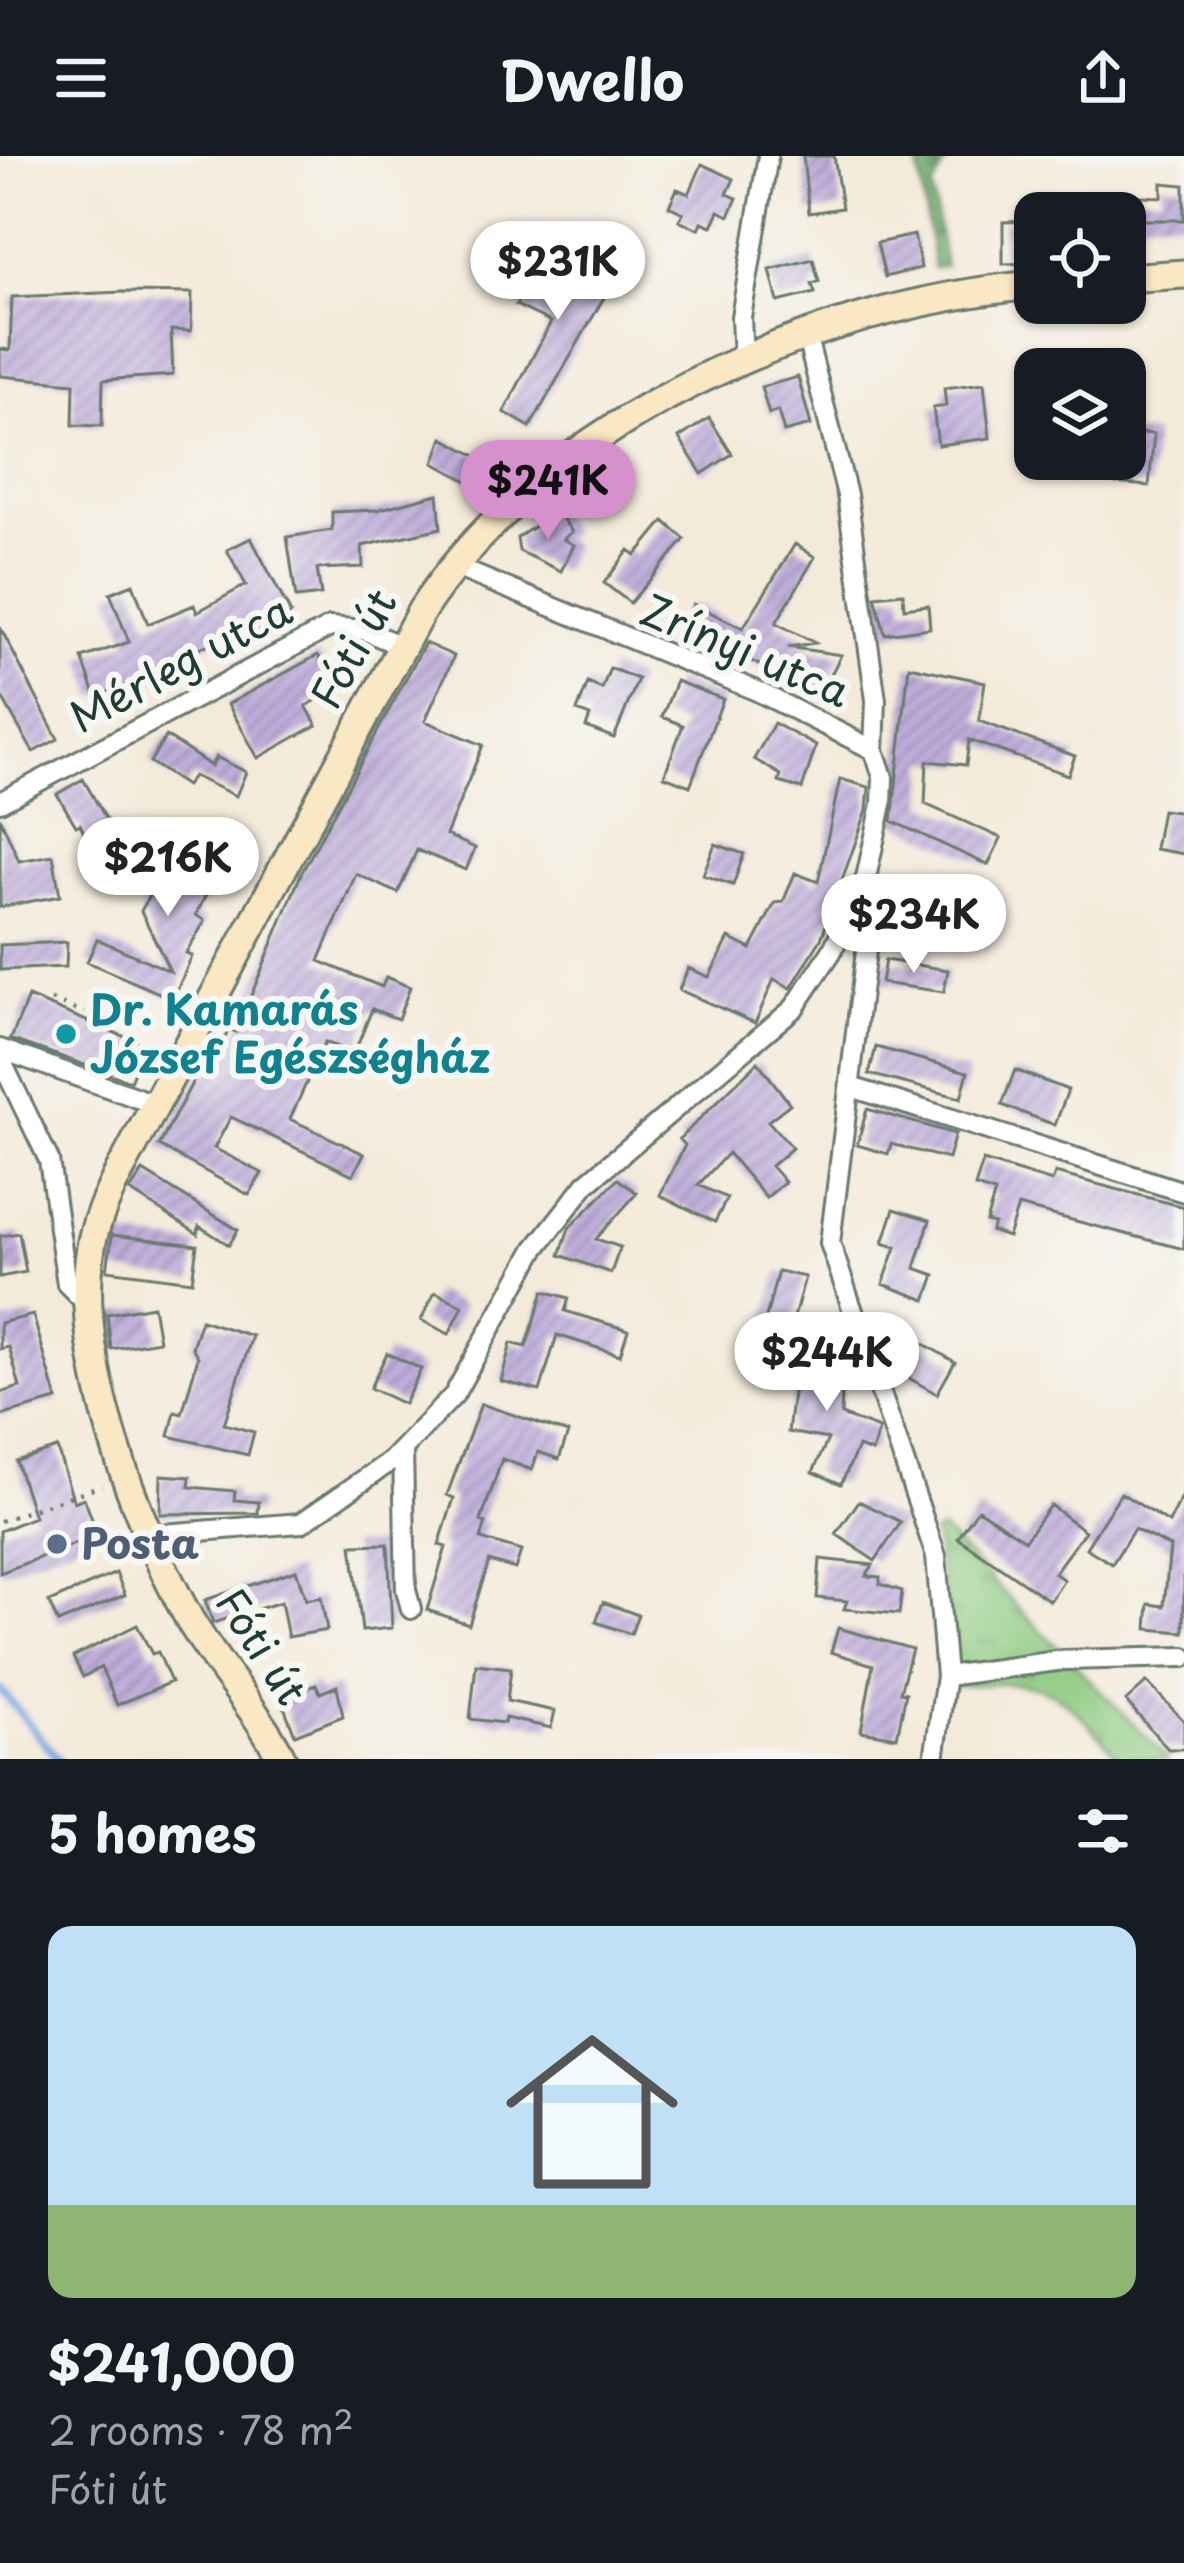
<!DOCTYPE html>
<html lang="en">
<head>
<meta charset="utf-8">
<style>
  :root { --surface:#171b24; --page:#242831; --text:#f1f3f6; --muted:#9ea1a6; --line:#363941; --accent:#d690ce }
  body { margin:0; font-family:"Playpen Sans",sans-serif; background:var(--page); color:var(--text); height:100vh; display:flex; flex-direction:column; font-size:45px; white-space:nowrap }
  * { box-sizing:border-box; margin:0 }
  p { font-size:39px; color:var(--muted) }
  .icon { flex:none; width:66px; height:66px; fill:none; stroke:currentColor; stroke-width:2; stroke-linecap:round; stroke-linejoin:round }
  .map { position:relative; height:1603px; overflow:hidden }
  .details { display:flex; flex-direction:column; background:var(--surface); flex:1 }
  .details>* { flex:none }
  .tools { position:absolute; left:1014px; top:36px; display:grid; gap:24px }
  .tools a { display:grid; place-items:center; width:132px; height:132px; border-radius:24px; background:var(--surface); box-shadow:0 3px 9px #0004; font-size:60px }
  .price { position:absolute; translate:-50% -102px; padding:0 27px; border-radius:42px; background:#fff; color:#222; font-size:39px; line-height:78px; filter:drop-shadow(0 3px 6px #0008) }
  .price::after { content:''; position:absolute; left:50%; top:72px; width:36px; height:27px; margin-left:-18px; background:inherit; clip-path:polygon(0 0,100% 0,50% 100%) }
  .price.selected { background:var(--accent); color:#111 }
  ul { padding:0; list-style:none }
  li { display:grid; align-content:center; gap:24px; height:636px; padding:0 48px }
  li+li { border-top:3px solid var(--line) }
  li span { display:grid; place-items:center; height:372px; border-radius:24px; color:#555 }
  li>.icon { margin-inline-start:auto }
  span .icon { width:216px; height:216px; fill:#fffc; stroke-width:1 }
  li b { font-size:51px }
  h2 { display:flex; justify-content:space-between; align-items:center; height:144px; padding:0 48px; font-size:51px }
  header { display:flex; justify-content:space-between; align-items:center; height:156px; padding:0 48px; background:var(--surface); font-size:54px; font-weight:700 }
  .map>svg:first-child { display:block }
  .grass { fill:url(#grass-tufts); stroke:#56845a; stroke-width:3 }
  .forest { fill:url(#forest-firs); stroke:#487651; stroke-width:3 }
  .lines { fill:none; stroke-linecap:round; stroke-linejoin:round }
  .stream { stroke:#79a7e2; stroke-width:8 }
  .building { fill:url(#building-hatch) }
  .minor-casing { stroke:#6a7a6e; stroke-width:24 }
  .secondary-casing { stroke:#6a7a6e; stroke-width:33 }
  .path { stroke:#6a7a6e; stroke-width:4.5; stroke-dasharray:3 9; stroke-linecap:butt }
  .minor { stroke:#fff; stroke-width:18 }
  .secondary { stroke:#fae7c3; stroke-width:27 }
  .culture-dot { fill:#0f9aa8; stroke:#f6f6f2; stroke-width:4.5 }
  .service-dot { fill:#5c6f8a; stroke:#f6f6f2; stroke-width:4.5 }
  .labels { text-anchor:middle; stroke-width:12; stroke-linejoin:round; paint-order:stroke }
  .street-label { font-size:42px; fill:#1f3d34; stroke:#f6f6f2 }
  .culture-label { font-size:42px; font-weight:bold; fill:#0d838f; stroke:#f6f6f2; text-anchor:start }
  .service-label { font-size:42px; font-weight:bold; fill:#4e5e75; stroke:#f6f6f2; text-anchor:start }
</style>
</head>
<body>
<header><svg class="icon" aria-label="menu" viewBox="0 0 24 24"><path d="M4 6h16M4 12h16M4 18h16"/></svg>Dwello<svg class="icon" aria-label="share" viewBox="0 0 24 24"><path d="M12 15V3M7 8l5-5 5 5M5 13v7h14v-7"/></svg></header>
<div class="map">
<svg width="1184" height="1603" viewBox="0 0 1184 1603">
  <defs>
    <pattern id="grass-tufts" width="24" height="20" patternUnits="userSpaceOnUse" patternTransform="scale(3)"><rect width="24" height="20" fill="#8dca80"/><path d="M3 7l-1-3M5 7V3M7 7l1-3M15 17l-1-3M17 17v-4M19 17l1-3" fill="none" stroke="#73a56a"/></pattern>
    <pattern id="forest-firs" width="22" height="20" patternUnits="userSpaceOnUse" patternTransform="scale(3)"><rect width="22" height="20" fill="#72ae6e"/><path d="M5 1l3.5 6h-7zM16 11l3.5 6h-7z" fill="#5d8f5b"/></pattern>
    <pattern id="building-hatch" width="6" height="6" patternUnits="userSpaceOnUse" patternTransform="scale(3)"><rect width="6" height="6" fill="#bfaddb"/><path d="M-1 1l2-2M0 6l6-6M5 7l2-2" fill="none" stroke="#9b8eb2"/></pattern>
  </defs>
  <rect width="100%" height="100%" fill="#f6f6f2"/>
  <filter id="ink" filterUnits="userSpaceOnUse"><feTurbulence type="fractalNoise" baseFrequency=".00833" numOctaves="2"/><feDisplacementMap in="SourceGraphic" scale="24" xChannelSelector="R" yChannelSelector="G"/><feConvolveMatrix kernelMatrix="1 2 1 2 8 2 1 2 1" color-interpolation-filters="sRGB"/></filter>
  <filter id="wash" filterUnits="userSpaceOnUse"><feTurbulence type="fractalNoise" baseFrequency=".004" numOctaves="4" result="noise"/><feDisplacementMap in="SourceGraphic" scale="48" xChannelSelector="R" yChannelSelector="G"/><feGaussianBlur stdDeviation="2.7" result="paint"/><feColorMatrix in="noise" values="0 0 0 0 0 0 0 0 0 0 0 0 0 0 0 0 0 1.4 0 .05"/><feComposite in="paint" operator="in"/></filter>
  <g filter="url(#wash)">
    <rect width="100%" height="100%" fill="#f4ead9"/>
    <path class="grass" d="M 942,1374 L 1168,1603 L 1121,1603 C 1056,1533 1056,1522 957,1530 L 934,1376 Z"/>
    <path class="forest" d="M 917,0 L 949,0 L 932,33 L 945,110 L 934,112 Z"/>
    <g class="lines">
      <path class="stream" d="M 0,1533 L 58,1603"/>
    </g>
    <g id="blocks">
      <path class="building" d="M 803,0 L 834,0 L 842,52 L 809,57 Z
        M 702,8 L 734,23 L 727,38 L 737,42 L 729,60 L 719,55 L 712,70 L 702,66 L 699,73 L 679,64 L 683,57 L 669,50 L 677,33 L 689,38 Z
        M 1162,27 L 1184,29 L 1184,64 L 1125,64 L 1125,57 L 1099,57 L 1100,38 L 1162,41 Z
        M 1035,65 L 1035,107 L 1003,108 L 1003,66 Z
        M 914,79 L 921,112 L 885,121 L 877,87 Z
        M 586,93 L 619,115 L 530,271 L 504,256 L 551,166 L 516,149 L 546,94 L 574,112 Z
        M 813,103 L 819,126 L 812,128 L 815,137 L 778,146 L 770,114 Z
        M 123,136 L 192,137 L 191,175 L 171,174 L 173,219 L 103,224 L 102,270 L 73,269 L 74,227 L 0,220 L 0,193 L 10,194 L 12,141 Z
        M 798,221 L 811,269 L 784,276 L 778,255 L 769,258 L 761,231 Z
        M 984,227 L 990,282 L 938,289 L 933,252 L 946,250 L 944,232 Z
        M 709,262 L 732,298 L 702,318 L 679,282 Z
        M 1125,276 L 1154,278 L 1149,330 L 1112,327 L 1114,303 L 1125,303 Z
        M 443,282 L 492,308 L 479,331 L 434,307 Z
        M 438,338 L 441,372 L 362,390 L 363,411 L 317,413 L 321,439 L 296,442 L 287,381 L 332,374 L 332,356 L 377,354 Z
        M 557,355 L 572,376 L 563,383 L 574,389 L 561,415 L 519,395 L 517,382 Z
        M 664,365 L 685,383 L 630,447 L 604,427 L 629,394 L 636,399 Z
        M 251,382 L 291,458 L 224,494 L 219,484 L 163,507 L 166,514 L 96,541 L 82,502 L 129,486 L 110,437 L 133,428 L 148,468 L 194,449 L 197,456 L 246,429 L 227,394 Z
        M 795,388 L 815,401 L 776,467 L 815,487 L 788,491 L 841,499 L 821,538 L 681,472 L 693,448 L 743,472 Z
        M 903,437 L 904,452 L 928,449 L 930,472 L 885,478 L 875,440 Z
        M 0,471 L 58,583 L 33,596 L 0,538 Z
        M 425,487 L 454,500 L 425,565 L 483,589 L 446,679 L 475,692 L 466,714 L 417,694 L 398,737 L 356,718 L 319,805 L 382,831 L 386,821 L 410,831 L 398,863 L 372,853 L 354,898 L 325,886 L 290,963 L 364,998 L 353,1019 L 231,961 L 214,992 L 262,1017 L 249,1039 L 159,990 L 202,908 L 211,913 L 229,873 L 236,876 L 301,718 Z
        M 318,499 L 337,533 L 306,550 L 317,569 L 258,602 L 228,548 Z
        M 909,510 L 985,526 L 979,565 L 1075,600 L 1068,619 L 969,584 L 966,609 L 927,605 L 925,648 L 1001,682 L 988,709 L 892,665 Z
        M 610,512 L 638,523 L 614,582 L 586,571 L 590,560 L 577,555 L 588,527 L 602,533 Z
        M 676,525 L 723,543 L 690,630 L 664,620 L 683,569 L 662,561 Z
        M 774,567 L 816,590 L 802,633 L 779,626 L 781,619 L 754,603 Z
        M 166,580 L 211,610 L 216,601 L 246,616 L 236,640 L 193,620 L 186,630 L 150,606 Z
        M 83,623 L 128,701 L 102,713 L 80,668 L 76,670 L 57,638 Z
        M 840,623 L 869,631 L 867,654 L 821,783 L 791,832 L 774,823 L 755,867 L 679,834 L 688,812 L 709,821 L 729,782 L 751,793 L 775,747 L 783,746 L 795,717 L 818,726 Z
        M 1162,654 L 1184,657 L 1184,698 L 1155,693 Z
        M 0,661 L 19,705 L 53,699 L 60,740 L 0,751 Z
        M 181,678 L 225,700 L 196,759 L 205,765 L 186,797 L 192,800 L 173,843 L 87,806 L 97,783 L 170,815 L 141,755 Z
        M 715,688 L 744,698 L 733,729 L 703,719 Z
        M 67,786 L 66,811 L 0,814 L 0,789 Z
        M 885,804 L 948,814 L 944,836 L 881,827 Z
        M 28,841 L 145,889 L 130,925 L 11,883 Z
        M 876,891 L 968,916 L 961,942 L 869,918 Z
        M 758,906 L 790,948 L 768,965 L 792,992 L 771,1010 L 785,1026 L 766,1042 L 728,997 L 698,1029 L 727,1042 L 715,1066 L 660,1039 L 685,989 L 679,983 Z
        M 1015,914 L 1068,934 L 1055,969 L 1002,949 Z
        M 867,953 L 955,978 L 948,1003 L 891,988 L 888,998 L 857,989 Z
        M 983,1005 L 1052,1026 L 1055,1017 L 1184,1051 L 1184,1093 L 1018,1050 L 1008,1081 L 991,1075 L 994,1068 L 986,1066 L 995,1037 L 975,1031 Z
        M 143,1015 L 238,1074 L 229,1089 L 199,1070 L 198,1078 L 130,1035 Z
        M 618,1023 L 637,1037 L 596,1083 L 620,1091 L 611,1117 L 560,1099 L 569,1072 Z
        M 894,1053 L 930,1064 L 915,1112 L 935,1119 L 926,1144 L 883,1128 L 896,1091 L 883,1087 Z
        M 19,1077 L 26,1116 L 0,1121 L 0,1080 Z
        M 112,1079 L 197,1089 L 192,1125 L 107,1114 Z
        M 778,1115 L 805,1121 L 790,1176 L 764,1169 Z
        M 544,1135 L 569,1142 L 565,1155 L 628,1174 L 620,1199 L 557,1179 L 540,1235 L 501,1225 L 511,1187 L 526,1191 Z
        M 435,1136 L 463,1150 L 449,1178 L 421,1164 Z
        M 153,1150 L 159,1185 L 111,1193 L 107,1158 Z
        M 33,1159 L 57,1244 L 0,1260 L 0,1237 L 20,1231 L 9,1191 L 0,1193 L 0,1167 Z
        M 201,1164 L 252,1180 L 224,1268 L 254,1276 L 248,1299 L 169,1280 L 175,1256 L 182,1258 L 198,1201 L 192,1191 Z
        M 919,1185 L 955,1206 L 937,1238 L 900,1217 Z
        M 387,1197 L 421,1213 L 404,1248 L 370,1232 Z
        M 798,1197 L 844,1199 L 841,1259 L 879,1273 L 872,1296 L 858,1291 L 841,1328 L 813,1316 L 828,1283 L 788,1276 Z
        M 481,1248 L 568,1277 L 559,1303 L 538,1296 L 532,1314 L 502,1303 L 481,1365 L 486,1367 L 481,1383 L 521,1395 L 515,1413 L 489,1405 L 469,1468 L 427,1454 L 446,1391 L 439,1389 L 454,1342 L 447,1339 Z
        M 57,1292 L 74,1346 L 84,1342 L 98,1379 L 0,1417 L 0,1375 L 34,1361 L 16,1305 Z
        M 161,1319 L 190,1321 L 189,1331 L 235,1335 L 234,1344 L 259,1346 L 258,1357 L 160,1358 Z
        M 1121,1337 L 1169,1367 L 1184,1337 L 1184,1476 L 1147,1473 L 1149,1448 L 1164,1450 L 1170,1391 L 1134,1373 L 1112,1408 L 1086,1392 Z
        M 859,1345 L 901,1366 L 875,1405 L 836,1378 Z
        M 1050,1349 L 1085,1375 L 1054,1417 L 1064,1424 L 1050,1445 L 958,1382 L 978,1353 L 1025,1384 Z
        M 388,1388 L 392,1472 L 362,1475 L 352,1389 Z
        M 820,1403 L 873,1409 L 866,1420 L 880,1421 L 880,1428 L 902,1435 L 899,1458 L 844,1453 L 847,1445 L 817,1442 Z
        M 296,1414 L 306,1444 L 321,1441 L 327,1474 L 288,1481 L 281,1446 L 213,1467 L 205,1444 Z
        M 116,1417 L 125,1439 L 58,1467 L 49,1446 Z
        M 603,1446 L 638,1459 L 631,1478 L 596,1466 Z
        M 137,1469 L 152,1498 L 158,1496 L 171,1526 L 117,1549 L 101,1511 L 83,1521 L 73,1501 Z
        M 838,1472 L 912,1493 L 900,1536 L 906,1537 L 897,1581 L 861,1575 L 873,1509 L 831,1496 Z
        M 476,1508 L 511,1512 L 507,1545 L 555,1555 L 551,1572 L 505,1562 L 504,1567 L 470,1563 Z
        M 1147,1526 L 1184,1565 L 1184,1593 L 1168,1593 L 1126,1545 Z
        M 316,1528 L 320,1537 L 337,1530 L 343,1560 L 295,1579 L 281,1543 Z"/>
    </g>
  </g>
  <g filter="url(#ink)">
    <use href="#blocks" fill-opacity="0" stroke="#6a7a6e" stroke-width="3"/>
    <g class="lines">
      <g class="minor-casing">
        <path id="minor" d="M 743,204 L 741,161 L 768,0
          M 453,410 L 757,535 L 874,594
          M 0,646 L 330,471 L 364,474 L 401,490
          M 866,723 L 869,771 L 830,1087 L 936,1400 L 946,1520 L 934,1603
          M 0,893 L 157,949
          M 0,902 L 49,1004 L 67,1128 L 90,1151
          M 851,931 L 1184,1036
          M 403,1294 L 406,1434 L 411,1453
          M 150,1379 L 301,1367 L 391,1305 L 454,1239 L 535,1093 L 586,1028 L 794,852 L 832,795 L 866,722 L 882,648 L 883,621 L 874,594 L 876,544 L 847,339 L 806,178
          M 946,1520 L 1064,1504 L 1184,1501"/>
      </g>
      <g class="secondary-casing">
        <path id="secondary" d="M 1125,122 L 1184,118
          M 282,1603 C 257,1554 219,1513 191,1466 C 137,1370 72,1202 91,1091 C 95,1066 106,1044 116,1022 L 422,454 C 547,263 814,148 1035,129"/>
      </g>
      <path class="path" d="M 51,844 L 85,857
        M 0,1365 L 102,1329"/>
      <use href="#minor" class="minor"/>
      <use href="#secondary" class="secondary"/>
    </g>
  </g>
  <circle class="culture-dot" cx="66" cy="878" r="12"/>
  <circle class="service-dot" cx="57" cy="1388" r="12"/>
  <g class="labels">
    <g class="street-label">
      <text transform="translate(354 493) rotate(-61)" y="15">Fóti út</text>
      <text transform="translate(745 495) rotate(23)" y="15">Zrínyi utca</text>
      <text transform="translate(181 508) rotate(-28)" y="15">Mérleg utca</text>
      <text transform="translate(261 1491) rotate(57)" y="15">Fóti út</text>
    </g>
    <g class="culture-label">
      <text x="90" y="869">Dr. Kamarás<tspan x="90" dy="48">József Egészségház</tspan></text>
    </g>
    <g class="service-label">
      <text x="81" y="1403">Posta</text>
    </g>
  </g>
</svg>
<div class="tools">
<a><svg class="icon" aria-label="locate" viewBox="0 0 24 24"><circle cx="12" cy="12" r="6"/><path d="M12 2v4M12 18v4M2 12h4M18 12h4"/></svg></a>
<a><svg class="icon" aria-label="layers" viewBox="0 0 24 24"><path d="M12 4l9 5-9 5-9-5zM3 14l9 5 9-5"/></svg></a>
</div>
<b class="price" style="left:558px;top:167px">$231K</b>
<b class="price selected" style="left:548px;top:386px">$241K</b>
<b class="price" style="left:168px;top:763px">$216K</b>
<b class="price" style="left:914px;top:820px">$234K</b>
<b class="price" style="left:827px;top:1258px">$244K</b>
</div>
<section class="details">
<h2>5 homes<svg class="icon" aria-label="filters" viewBox="0 0 24 24"><path d="M4 7h16M4 17h16"/><circle cx="9" cy="7" r="2"/><circle cx="15" cy="17" r="2"/></svg></h2>
<ul>
<li><span style="background:linear-gradient(#bfe0f5 75%,#8fb573 0)"><svg class="icon" aria-label="home" viewBox="0 0 24 24"><path d="M3 11l9-7 9 7M6 9v11h12V9"/></svg></span><div><b>$241,000</b><p>2 rooms · 78 m²</p><p>Fóti út</p></div></li>
</ul>
</section>
</body>
</html>
